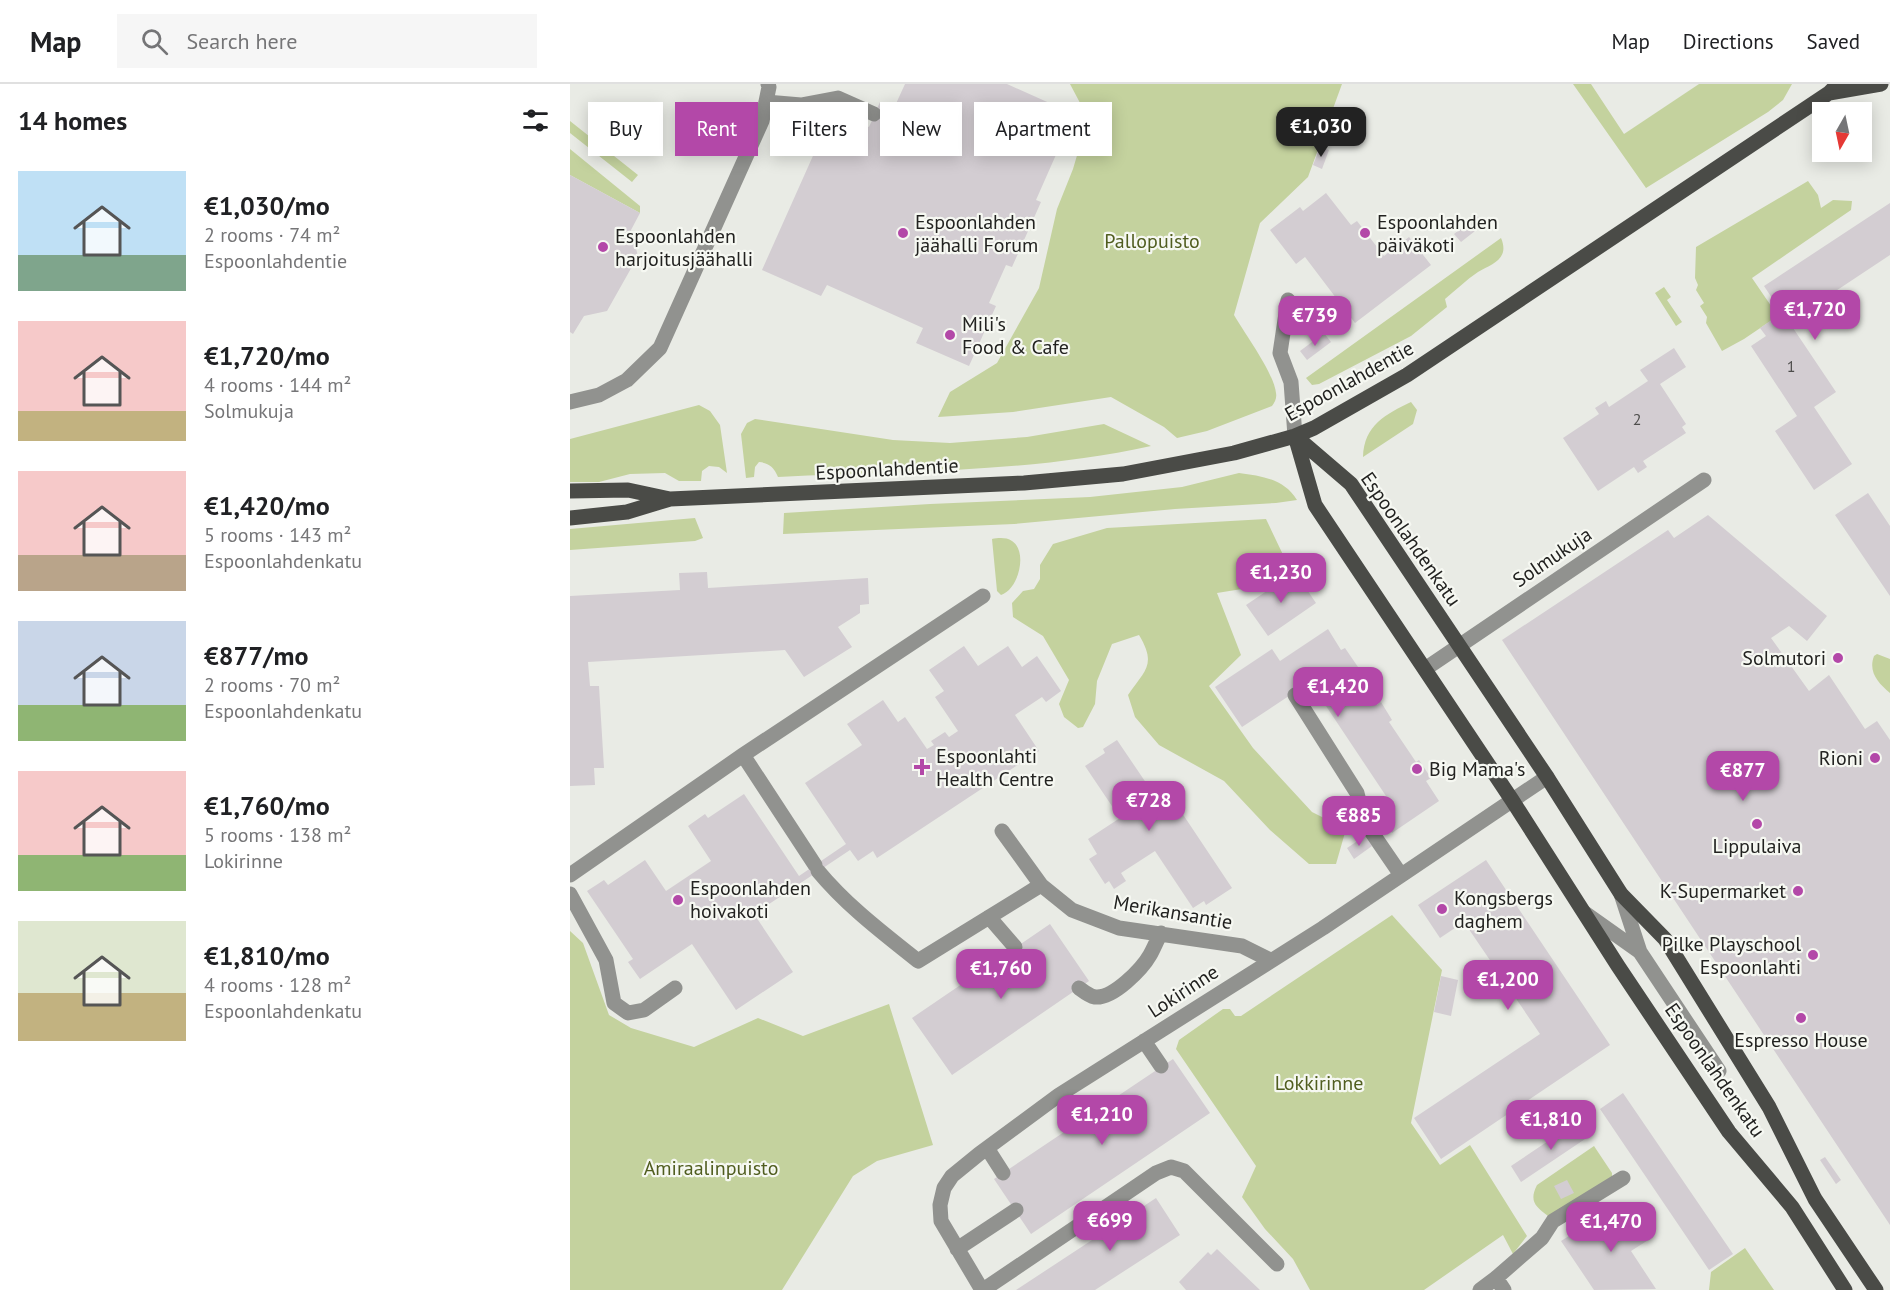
<!DOCTYPE html>
<html lang="en">
<head>
<meta charset="utf-8">
<style>
  :root { --surface:#fff; --page:#f6f6f6; --text:#202124; --muted:#757577; --line:#e0e0e0; --accent:#b348a8 }
  body { margin:0; font-family:"PT Sans",sans-serif; background:var(--page); color:var(--text); height:100vh; display:flex; flex-direction:column; font-size:22px; white-space:nowrap }
  * { box-sizing:border-box; margin:0 }
  p { font-size:20px; color:var(--muted) }
  .icon { flex:none; width:33px; height:33px; fill:none; stroke:currentColor; stroke-width:2; stroke-linecap:round; stroke-linejoin:round }
  .map { position:relative; flex:1; overflow:hidden }
  .details { display:flex; flex-direction:column; background:var(--surface); width:570px }
  .details>* { flex:none }
  .hud { position:absolute; left:18px; top:18px; width:570px; height:54px; display:flex; gap:12px }
  .needle { width:39px; rotate:189deg }
  .fabs { position:absolute; left:1242px; top:18px; display:grid; gap:12px }
  .fabs a { display:grid; place-items:center; width:60px; height:60px; border-radius:0px; background:var(--surface); box-shadow:0 3px 15px #0003; font-size:30px }
  .price { position:absolute; translate:-50% -51px; padding:0 14px; border-radius:12px; background:var(--accent); color:#fff; font-size:20px; line-height:39px; filter:drop-shadow(0 2px 3px #0008) }
  .price::after { content:''; position:absolute; left:50%; top:36px; width:18px; height:14px; margin-left:-9px; background:inherit; clip-path:polygon(0 0,100% 0,50% 100%) }
  .price.active { background:#222; color:#fff }
  ul { padding:0; list-style:none }
  li { display:flex; align-items:center; gap:18px; height:150px; padding:0 18px }
  li span { display:grid; place-items:center; flex:none; width:168px; height:120px; border-radius:0px; color:#555 }
  li>.icon { margin-inline-start:auto }
  span .icon { width:72px; height:72px; fill:#fffc; stroke-width:1 }
  li b { font-size:26px }
  h2 { display:flex; justify-content:space-between; align-items:center; height:72px; padding:0 18px; font-size:26px }
  .chip { padding:0 21px; border-radius:0px; background:var(--surface); box-shadow:0 3px 15px #0003; font-size:21px; line-height:54px }
  .chip.active { background:var(--accent); color:#fff }
  header { display:flex; align-items:center; gap:36px; box-sizing:border-box; height:84px; padding:0 30px; background:var(--surface); border-bottom:2px solid var(--line) }
  header strong { font-size:28px }
  nav { display:flex; gap:33px; margin-inline-start:auto; font-size:21px }
  .search { width:420px; height:54px; background:var(--page); display:flex; align-items:center; gap:15px; box-sizing:border-box; padding:0 21px; border-radius:0px; color:var(--muted); font-size:22px }
  main { display:flex; flex:1; min-height:0 }
  .map>svg:first-child { display:block }
  .green { fill:#c4d29e }
  .building { fill:#d3cdd2 }
  .lines { fill:none; stroke-linecap:round; stroke-linejoin:round }
  .minor { stroke:#91928f; stroke-width:15 }
  .major { stroke:#4a4b47; stroke-width:15 }
  .poi-dot { fill:#b348a8; stroke:#f6f8f2; stroke-width:2 }
  .labels { text-anchor:middle; stroke-width:4.5; stroke-linejoin:round; paint-order:stroke }
  .number-label { font-size:16px; fill:#4e4d4c }
  .poi-label { font-size:20px; fill:#222220; stroke:#f6f8f2; text-anchor:start }
  .park-label { font-size:20px; fill:#505d1f; stroke:#f6f8f2 }
  .street-label { font-size:20px; fill:#222220; stroke:#f6f8f2 }
</style>
</head>
<body>
<header>
<strong>Map</strong>
<div class="search"><svg class="icon" aria-label="search" viewBox="0 0 24 24"><circle cx="10" cy="10" r="6"/><path d="M15 15l6 6"/></svg>Search here</div>
<nav><a>Map</a><a>Directions</a><a>Saved</a></nav>
</header>
<main>
<section class="details">
<h2>14 homes<svg class="icon" aria-label="filters" viewBox="0 0 24 24"><path d="M4 7h16M4 17h16"/><circle cx="9" cy="7" r="2"/><circle cx="15" cy="17" r="2"/></svg></h2>
<ul>
<li><span style="background:linear-gradient(#bfe0f5 70%,#7fa58c 0)"><svg class="icon" aria-label="home" viewBox="0 0 24 24"><path d="M3 11l9-7 9 7M6 9v11h12V9"/></svg></span><div><b>€1,030/mo</b><p>2 rooms · 74 m²</p><p>Espoonlahdentie</p></div></li>
<li><span style="background:linear-gradient(#f6c9c9 75%,#c2b280 0)"><svg class="icon" aria-label="home" viewBox="0 0 24 24"><path d="M3 11l9-7 9 7M6 9v11h12V9"/></svg></span><div><b>€1,720/mo</b><p>4 rooms · 144 m²</p><p>Solmukuja</p></div></li>
<li><span style="background:linear-gradient(#f6c9c9 70%,#b9a48a 0)"><svg class="icon" aria-label="home" viewBox="0 0 24 24"><path d="M3 11l9-7 9 7M6 9v11h12V9"/></svg></span><div><b>€1,420/mo</b><p>5 rooms · 143 m²</p><p>Espoonlahdenkatu</p></div></li>
<li><span style="background:linear-gradient(#c9d6e8 70%,#8fb573 0)"><svg class="icon" aria-label="home" viewBox="0 0 24 24"><path d="M3 11l9-7 9 7M6 9v11h12V9"/></svg></span><div><b>€877/mo</b><p>2 rooms · 70 m²</p><p>Espoonlahdenkatu</p></div></li>
<li><span style="background:linear-gradient(#f6c9c9 70%,#8fb573 0)"><svg class="icon" aria-label="home" viewBox="0 0 24 24"><path d="M3 11l9-7 9 7M6 9v11h12V9"/></svg></span><div><b>€1,760/mo</b><p>5 rooms · 138 m²</p><p>Lokirinne</p></div></li>
<li><span style="background:linear-gradient(#dfe7d0 60%,#c2b280 0)"><svg class="icon" aria-label="home" viewBox="0 0 24 24"><path d="M3 11l9-7 9 7M6 9v11h12V9"/></svg></span><div><b>€1,810/mo</b><p>4 rooms · 128 m²</p><p>Espoonlahdenkatu</p></div></li>
</ul>
</section>
<div class="map">
<svg width="1320" height="1206" viewBox="0 0 1320 1206">
  <rect width="100%" height="100%" fill="#e9ebe5"/>
  <path class="green" d="M 500,0 L 772,0 L 738,93 L 690,139 L 664,231 C 675,250 704,289 706,309 C 707,314 705,318 702,322 L 637,347 L 607,354 L 594,343 L 541,313 L 443,328 L 368,333 L 380,308 L 427,279 L 469,204 L 487,125 L 503,85 L 518,34 Z
    M 1003,0 L 1021,0 L 1054,50 L 1129,0 L 1222,0 L 1213,16 L 1198,28 L 1076,104 Z
    M 0,37 L 68,91 L 62,98 L 0,49 Z
    M 0,65 L 70,122 L 70,129 L 0,91 Z
    M 1238,97 L 1248,111 L 1251,124 L 1263,116 L 1282,117 L 1281,126 L 1182,194 L 1208,232 L 1174,255 L 1152,267 L 1136,239 L 1137,233 L 1130,222 L 1134,219 L 1126,206 L 1128,201 L 1125,194 L 1126,163 Z
    M 931,154 C 940,175 922,180 908,188 C 896,196 886,206 875,215 L 877,223 L 841,252 L 749,300 L 742,301 L 736,294 Z
    M 1094,203 L 1101,213 L 1097,216 L 1112,238 L 1106,242 L 1085,209 Z
    M 841,318 L 847,326 L 843,340 L 793,373 C 794,341 816,330 841,318 Z
    M 129,321 L 140,327 L 150,341 L 157,389 L 149,383 L 139,382 L 132,387 L 131,397 L 109,397 L 95,389 L 60,390 L 29,398 L 0,398 L 0,355 Z
    M 185,335 L 323,356 L 380,359 L 457,353 L 534,340 L 581,362 C 459,389 332,387 208,393 C 204,383 199,379 189,378 L 185,383 L 184,393 L 176,394 L 171,350 L 177,339 Z
    M 669,389 C 692,392 714,395 727,416 L 706,419 L 605,425 L 444,440 L 213,450 L 214,429 L 360,420 L 520,413 L 612,403 Z
    M 125,434 L 133,454 L 125,457 L 0,466 L 0,445 Z
    M 696,435 L 716,477 L 678,504 L 647,509 L 671,571 L 639,602 L 683,664 L 742,728 L 776,745 L 766,780 L 739,780 L 700,746 L 654,697 L 589,661 L 565,633 L 558,611 C 575,586 587,581 569,551 L 542,560 L 527,597 L 525,620 L 513,643 L 508,644 L 494,633 L 489,620 L 499,596 L 473,552 L 443,533 L 442,519 L 453,507 L 464,505 L 470,495 L 470,481 L 483,460 L 537,444 Z
    M 422,455 C 428,454 436,453 442,457 C 458,467 449,505 431,511 L 427,507 Z
    M 1307,570 L 1320,575 L 1320,609 C 1308,599 1298,588 1304,572 Z
    M 822,831 L 872,886 L 841,1039 L 870,1081 L 900,1061 L 957,1152 L 943,1170 L 933,1151 L 854,1206 L 740,1206 L 723,1175 L 695,1145 L 672,1113 L 686,1082 L 606,965 L 609,956 L 653,925 L 660,925 L 665,932 L 671,932 Z
    M 0,847 L 13,859 L 39,931 L 61,944 L 124,963 L 188,934 L 233,952 L 319,920 L 363,1061 L 307,1077 L 283,1092 L 212,1206 L 0,1206 Z
    M 1024,1062 L 1042,1089 L 1042,1094 L 978,1132 C 965,1122 959,1117 967,1101 Z
    M 1175,1164 L 1204,1206 L 1139,1206 L 1141,1188 Z"/>
  <path class="building" d="M 335,0 L 437,0 L 504,30 L 466,116 L 471,118 L 442,183 L 436,181 L 419,219 L 426,222 L 399,282 L 346,259 L 353,244 L 257,201 L 251,212 L 192,186 L 263,27 L 299,43 L 310,18 L 324,24 Z
    M 750,63 L 759,66 L 752,85 L 743,81 Z
    M 0,91 L 70,129 L 61,146 L 68,172 L 37,227 L 14,232 L 3,250 L 0,248 Z
    M 756,109 L 781,141 L 787,137 L 814,172 L 839,153 L 861,181 L 785,239 L 735,173 L 726,180 L 700,146 L 730,123 L 733,127 Z
    M 1320,119 L 1320,171 L 1219,238 L 1266,308 L 1244,323 L 1282,380 L 1244,406 L 1205,347 L 1227,332 L 1181,262 L 1196,252 L 1190,244 L 1212,229 L 1194,202 Z
    M 907,132 L 914,140 L 891,158 L 884,150 Z
    M 754,249 L 761,258 L 737,276 L 730,267 Z
    M 1104,264 L 1116,283 L 1090,300 L 1116,340 L 1112,343 L 1116,349 L 1073,377 L 1077,383 L 1068,389 L 1064,383 L 1028,407 L 993,354 L 1029,330 L 1025,324 L 1036,317 L 1039,323 L 1078,297 L 1070,286 Z
    M 1298,409 L 1320,442 L 1320,512 L 1265,431 Z
    M 1138,431 L 1257,532 L 1237,557 L 1219,542 L 1201,554 L 1239,607 L 1259,591 L 1295,645 L 1307,637 L 1320,656 L 1320,1141 L 932,556 L 1098,446 L 1104,454 Z
    M 137,488 L 138,504 L 298,494 L 299,520 L 290,521 L 290,529 L 268,543 L 282,563 L 234,593 L 215,566 L 18,578 L 20,602 L 29,602 L 34,684 L 24,684 L 25,701 L 0,702 L 0,512 L 110,506 L 109,489 Z
    M 725,488 L 746,519 L 698,552 L 676,521 Z
    M 758,545 L 771,566 L 775,564 L 788,583 L 784,586 L 807,621 L 811,618 L 822,636 L 819,638 L 846,678 L 849,676 L 861,694 L 856,697 L 869,717 L 822,749 L 805,724 L 818,715 L 740,598 L 672,643 L 645,603 L 702,565 L 710,577 Z
    M 394,562 L 408,582 L 438,562 L 452,583 L 467,572 L 491,607 L 476,618 L 472,613 L 445,631 L 469,667 L 307,774 L 303,767 L 288,777 L 280,766 L 184,830 L 223,888 L 166,926 L 122,860 L 70,895 L 58,878 L 63,875 L 17,807 L 34,796 L 38,801 L 75,776 L 96,807 L 141,777 L 118,742 L 135,730 L 138,734 L 174,710 L 229,792 L 276,760 L 235,699 L 292,661 L 277,640 L 313,616 L 328,638 L 335,633 L 357,665 L 364,661 L 361,657 L 375,648 L 379,653 L 388,647 L 365,613 L 374,607 L 359,586 Z
    M 547,656 L 585,712 L 596,705 L 662,804 L 636,821 L 634,817 L 623,824 L 585,767 L 551,789 L 556,797 L 544,805 L 539,797 L 535,800 L 519,775 L 527,770 L 518,755 L 550,734 L 515,682 L 535,669 L 533,665 Z
    M 795,752 L 802,762 L 784,775 L 777,764 Z
    M 916,776 L 1040,961 L 871,1075 L 844,1034 L 970,950 L 894,838 L 870,854 L 848,821 Z
    M 480,840 L 519,897 L 382,991 L 342,934 Z
    M 871,892 L 888,896 L 881,932 L 864,928 Z
    M 603,975 L 640,1029 L 461,1150 L 424,1095 Z
    M 1053,1009 L 1163,1170 L 1139,1186 L 1030,1025 Z
    M 1011,1035 L 1021,1051 L 951,1098 L 941,1082 Z
    M 1255,1073 L 1271,1096 L 1266,1100 L 1250,1076 Z
    M 997,1096 L 1004,1109 L 991,1115 L 984,1102 Z
    M 586,1114 L 610,1151 L 525,1206 L 446,1206 Z
    M 1063,1124 L 1083,1153 L 1061,1167 L 1086,1205 L 1024,1206 L 991,1157 L 1032,1131 L 1039,1140 Z
    M 647,1165 L 671,1188 L 690,1206 L 616,1206 L 609,1198 L 638,1168 L 641,1171 Z"/>
  <g class="lines">
    <path class="minor" d="M 196,18 L 231,21 L 268,14 L 304,30
      M 718,216 L 710,269 L 721,298 L 725,352
      M 0,318 L 29,311 L 57,296 L 90,264 L 192,37 L 199,3 L 198,0
      M 855,585 L 1134,396
      M 725,611 L 787,709 L 794,737 L 831,791
      M 173,671 L 245,781
      M 432,747 L 471,801 L 502,826 L 549,844 L 672,862 L 700,876
      M 248,787 C 277,822 313,849 348,877 L 471,801
      M 0,791 L 173,671 L 413,512
      M 0,810 L 36,876 L 44,919 L 58,929 L 74,926 L 105,904
      M 1051,810 L 1070,868 L 1149,987
      M 1015,829 L 1070,868
      M 419,833 L 445,863
      M 509,904 C 513,907 519,912 525,913 C 543,915 572,885 580,871 C 584,864 587,856 591,849
      M 574,957 L 591,982
      M 417,1064 L 433,1089
      M 387,1165 L 446,1126
      M 926,1194 L 972,1154 L 983,1137 L 1053,1094
      M 412,1206 L 371,1137 L 370,1121 L 374,1104 L 382,1092 L 409,1070 L 489,1011 L 753,844 L 977,693
      M 413,1206 L 586,1089 L 601,1083 L 614,1087 L 707,1180
      M 910,1206 L 926,1194 L 934,1206"/>
    <path class="major" d="M 1259,9 L 1311,0
      M 725,352 L 781,400 L 977,693 L 1051,810 L 1095,855 L 1199,1023 L 1245,1115 L 1306,1206
      M 725,352 L 745,421 L 942,716 L 1048,882 L 1159,1048 L 1222,1123 L 1275,1206
      M 0,407 L 58,406 L 100,415
      M 0,434 L 57,428 L 100,415 L 454,399 L 553,390 L 664,369 L 725,352 L 744,344 L 837,291 L 1259,9 L 1268,0"/>
  </g>
  <g class="poi-dot">
    <circle cx="333" cy="149" r="6"/>
    <circle cx="795" cy="149" r="6"/>
    <circle cx="33" cy="163" r="6"/>
    <circle cx="380" cy="251" r="6"/>
    <circle cx="1268" cy="574" r="6"/>
    <circle cx="1305" cy="674" r="6"/>
    <path d="M349 674h6v6h6v6h-6v6h-6v-6h-6v-6h6z"/>
    <circle cx="847" cy="685" r="6"/>
    <circle cx="1187" cy="740" r="6"/>
    <circle cx="1228" cy="807" r="6"/>
    <circle cx="108" cy="816" r="6"/>
    <circle cx="872" cy="825" r="6"/>
    <circle cx="1243" cy="871" r="6"/>
    <circle cx="1231" cy="934" r="6"/>
  </g>
  <g class="labels">
    <g class="number-label">
      <text x="1221" y="288">1</text>
      <text x="1067" y="341">2</text>
    </g>
    <g class="poi-label">
      <text x="345" y="145">Espoonlahden<tspan x="345" dy="23">jäähalli Forum</tspan></text>
      <text x="807" y="145">Espoonlahden<tspan x="807" dy="23">päiväkoti</tspan></text>
      <text x="45" y="159">Espoonlahden<tspan x="45" dy="23">harjoitusjäähalli</tspan></text>
      <text x="392" y="247">Mili's<tspan x="392" dy="23">Food &amp; Cafe</tspan></text>
      <text x="1256" y="581" text-anchor="end">Solmutori</text>
      <text x="366" y="679">Espoonlahti<tspan x="366" dy="23">Health Centre</tspan></text>
      <text x="1293" y="681" text-anchor="end">Rioni</text>
      <text x="859" y="692">Big Mama's</text>
      <text x="1187" y="769" text-anchor="middle">Lippulaiva</text>
      <text x="120" y="811">Espoonlahden<tspan x="120" dy="23">hoivakoti</tspan></text>
      <text x="1216" y="814" text-anchor="end">K-Supermarket</text>
      <text x="884" y="821">Kongsbergs<tspan x="884" dy="23">daghem</tspan></text>
      <text x="1231" y="867" text-anchor="end">Pilke Playschool<tspan x="1231" dy="23">Espoonlahti</tspan></text>
      <text x="1231" y="963" text-anchor="middle">Espresso House</text>
    </g>
    <g class="park-label">
      <text x="582" y="164">Pallopuisto</text>
      <text x="749" y="1006">Lokkirinne</text>
      <text x="141" y="1091">Amiraalinpuisto</text>
    </g>
    <g class="street-label">
      <text transform="translate(779 297) rotate(-29)" y="7">Espoonlahdentie</text>
      <text transform="translate(317 385) rotate(-3)" y="7">Espoonlahdentie</text>
      <text transform="translate(841 455) rotate(55)" y="7">Espoonlahdenkatu</text>
      <text transform="translate(982 473) rotate(-34)" y="7">Solmukuja</text>
      <text transform="translate(603 828) rotate(10)" y="7">Merikansantie</text>
      <text transform="translate(613 907) rotate(-33)" y="7">Lokirinne</text>
      <text transform="translate(1145 986) rotate(55)" y="7">Espoonlahdenkatu</text>
    </g>
  </g>
</svg>
<div class="fabs">
<a><svg class="needle" viewBox="-14 -14 28 28"><path d="M0-13l5 13h-10z" fill="#e53935"/><path d="M0 13l5-13h-10z" fill="#757577"/></svg></a>
</div>
<b class="price active" style="left:751px;top:74px">€1,030</b>
<b class="price" style="left:1245px;top:257px">€1,720</b>
<b class="price" style="left:745px;top:263px">€739</b>
<b class="price" style="left:711px;top:520px">€1,230</b>
<b class="price" style="left:768px;top:634px">€1,420</b>
<b class="price" style="left:1173px;top:718px">€877</b>
<b class="price" style="left:579px;top:748px">€728</b>
<b class="price" style="left:789px;top:763px">€885</b>
<b class="price" style="left:431px;top:916px">€1,760</b>
<b class="price" style="left:938px;top:927px">€1,200</b>
<b class="price" style="left:532px;top:1062px">€1,210</b>
<b class="price" style="left:981px;top:1067px">€1,810</b>
<b class="price" style="left:540px;top:1168px">€699</b>
<b class="price" style="left:1041px;top:1169px">€1,470</b>
<div class="hud">
<a class="chip">Buy</a>
<a class="chip active">Rent</a>
<a class="chip">Filters</a>
<a class="chip">New</a>
<a class="chip">Apartment</a>
</div>
</div>
</main>
</body>
</html>
